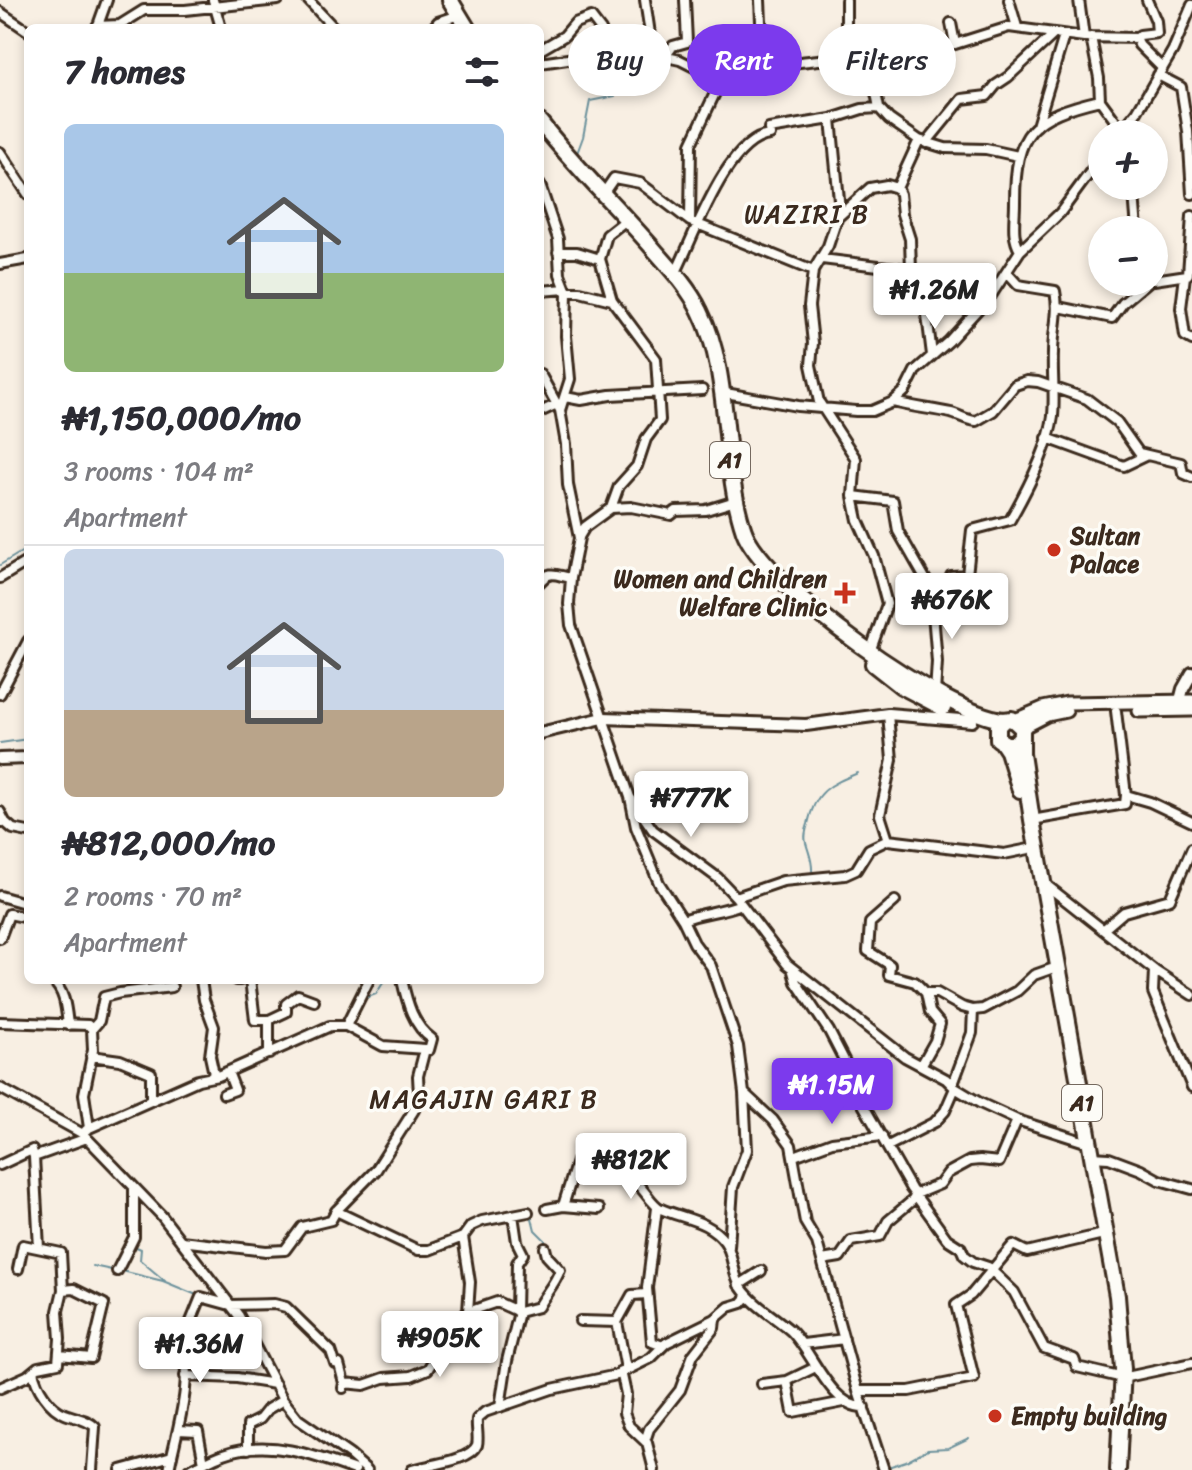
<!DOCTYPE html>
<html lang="en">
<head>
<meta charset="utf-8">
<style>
  :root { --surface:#fff; --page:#f2f2f3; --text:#2b2b33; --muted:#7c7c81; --line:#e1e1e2; --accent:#7c3aed }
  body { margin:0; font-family:Sriracha,sans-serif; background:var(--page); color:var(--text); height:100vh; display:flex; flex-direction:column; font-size:30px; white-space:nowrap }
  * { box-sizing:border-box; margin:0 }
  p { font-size:26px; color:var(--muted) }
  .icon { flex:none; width:44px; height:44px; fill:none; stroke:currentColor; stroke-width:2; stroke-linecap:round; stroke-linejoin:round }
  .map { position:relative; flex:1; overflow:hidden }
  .side { position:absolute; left:24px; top:24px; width:520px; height:960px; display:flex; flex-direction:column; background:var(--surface); border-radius:12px; box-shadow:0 4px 12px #0003 }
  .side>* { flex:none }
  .banner { position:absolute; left:568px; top:24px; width:504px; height:72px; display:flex; gap:16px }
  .tools { position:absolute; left:1088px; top:120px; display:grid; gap:16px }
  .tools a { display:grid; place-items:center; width:80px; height:80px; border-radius:50%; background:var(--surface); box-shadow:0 4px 12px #0003; font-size:40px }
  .price { position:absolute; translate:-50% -68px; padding:0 18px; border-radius:8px; background:#fff; color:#222; font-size:26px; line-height:52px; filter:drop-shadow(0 2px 4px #0008) }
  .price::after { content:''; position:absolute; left:50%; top:48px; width:24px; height:18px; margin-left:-12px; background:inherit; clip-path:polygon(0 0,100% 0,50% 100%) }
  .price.active { background:var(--accent); color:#fff }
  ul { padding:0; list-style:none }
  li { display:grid; align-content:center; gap:16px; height:424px; padding:0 40px }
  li+li { border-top:2px solid var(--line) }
  li span { display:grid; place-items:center; height:248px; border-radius:12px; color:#555 }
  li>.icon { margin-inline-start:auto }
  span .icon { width:144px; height:144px; fill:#fffc; stroke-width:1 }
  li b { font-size:34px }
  h2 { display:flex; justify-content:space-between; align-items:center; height:96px; padding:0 40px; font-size:34px }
  .pill { padding:0 28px; border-radius:36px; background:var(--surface); box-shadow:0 4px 12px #0003; font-size:28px; line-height:72px }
  .pill.active { background:var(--accent); color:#fff }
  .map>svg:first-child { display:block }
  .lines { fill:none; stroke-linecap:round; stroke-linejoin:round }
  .stream { stroke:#6e939d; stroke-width:2 }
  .minor-casing { stroke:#3b2a1e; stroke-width:14 }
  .tertiary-casing { stroke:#3b2a1e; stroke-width:16 }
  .secondary-casing { stroke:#3b2a1e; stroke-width:17 }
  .trunk-casing { stroke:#3b2a1e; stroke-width:20 }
  .minor { stroke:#fdfcf7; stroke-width:8 }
  .tertiary { stroke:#fdfcf7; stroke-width:10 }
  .secondary { stroke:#fdfcf7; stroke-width:11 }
  .trunk { stroke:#fdfcf7; stroke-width:14 }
  .poi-dot { fill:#c8321e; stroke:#fdfcf7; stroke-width:3 }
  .labels { text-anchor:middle; stroke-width:7; stroke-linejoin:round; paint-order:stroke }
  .shield { fill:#fdfcf7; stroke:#75695f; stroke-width:2 }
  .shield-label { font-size:22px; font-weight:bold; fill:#3b2a1e }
  .poi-label { font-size:24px; font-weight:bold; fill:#3b2a1e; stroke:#fdfcf7; text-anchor:start }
  .neighbourhood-label { font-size:26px; letter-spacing:2px; fill:#3b2a1e; stroke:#fdfcf7 }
</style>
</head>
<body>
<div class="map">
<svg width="1192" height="1470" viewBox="0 0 1192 1470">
  <rect width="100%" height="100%" fill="#f8efe3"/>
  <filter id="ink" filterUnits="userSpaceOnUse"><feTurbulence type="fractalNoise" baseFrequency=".0125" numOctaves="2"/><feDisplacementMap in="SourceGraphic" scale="16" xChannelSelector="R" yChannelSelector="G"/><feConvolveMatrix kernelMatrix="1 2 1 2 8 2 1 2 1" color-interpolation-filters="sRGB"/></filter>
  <g filter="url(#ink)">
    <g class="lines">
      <path class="stream" d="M 576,156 L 583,137 L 590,101 L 615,96 L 619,84 L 628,73
        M 0,565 L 28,548
        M 0,743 L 28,739
        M 812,873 C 813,861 809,854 806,843 C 804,836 806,830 808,824 C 815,791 829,785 858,773
        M 363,999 L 376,994 L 385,980
        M 0,1169 L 28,1156
        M 531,1214 L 535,1230 L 545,1240 L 545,1247
        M 134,1246 L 141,1249 L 140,1260 L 165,1281
        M 93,1266 L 116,1271
        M 122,1271 L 163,1281 L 199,1296
        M 885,1468 L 906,1461 L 928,1449 L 948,1448 L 969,1438"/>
      <g class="minor-casing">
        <path id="minor" d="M 213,0 L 221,28
          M 308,0 L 334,28
          M 645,0 L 653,54
          M 760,0 L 763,66
          M 1009,0 L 1017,27
          M 1079,0 L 1084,37
          M 0,12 L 28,31
          M 951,23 L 955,44
          M 97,26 L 120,25 L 144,10 L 185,10 L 278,0
          M 97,28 L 107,0
          M 433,28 L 438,22 L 459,15
          M 1091,37 L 1099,78 L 1100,100 L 1122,130
          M 1137,38 L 1140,35 L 1157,33 L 1156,21 L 1147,0
          M 540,50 L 564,36 L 575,23 L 591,17 L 601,30 L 609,53
          M 665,57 L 673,46 L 687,42 L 685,0
          M 846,57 L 875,57 L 896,50 L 955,44 L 1009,27 L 1084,37 L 1137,38 L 1139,45 L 1162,68
          M 869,57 L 879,108 L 889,119 L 919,140 L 945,148 L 986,149 L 1018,156
          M 540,63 L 609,53 L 653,54 L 680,60 L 702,71 L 720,75 L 763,66 L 846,57 L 846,0
          M 720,75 L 717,89 L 691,144 L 690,221 L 813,271
          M 1158,75 L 1181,87 L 1188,131 L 1192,194
          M 831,119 L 840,210 L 828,246 L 813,271 L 809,306 L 813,343 L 811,365 L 819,402 L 856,459 L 853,496 L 858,520 L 874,556 L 887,604 L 870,652
          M 1037,126 L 1064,36
          M 1119,134 L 1137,112 L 1173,50 L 1192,5
          M 926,143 L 962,99 L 987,96 L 996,85 L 1008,77 L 1054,34
          M 0,152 L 28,194
          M 540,185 L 558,239 L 560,274 L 567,292 L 566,336 L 570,379 L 560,410 L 566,444 L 568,485 L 579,538 L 571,578 L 569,604 L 571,625 L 630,797 L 636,827 L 659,883 L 683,920 L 694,943 L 711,966 L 738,1046 L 744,1093 L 773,1120 L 791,1145 L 805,1222 L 817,1242 L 858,1391 L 884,1470
          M 1120,186 L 1134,193 L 1137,230
          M 897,188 L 919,140
          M 603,194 L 614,178 L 640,183 L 690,221
          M 839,216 L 870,188 L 887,185 L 897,188 L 900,194 L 902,214 L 910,239 L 911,270 L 927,315 L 932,355
          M 1020,251 C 1011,235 1015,221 1015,202 C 1015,131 1032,116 1100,100
          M 558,252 L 577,252 L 600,259
          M 822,259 L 911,270
          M 0,264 L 28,259
          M 675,274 C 693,240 726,139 770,135 L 769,129 L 831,119 L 862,109 L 879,108
          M 1188,274 L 1192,216
          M 1185,276 L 1181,308 L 1185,336 L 1192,340
          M 1154,280 L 1187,275
          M 540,291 L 566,289
          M 567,292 L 580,292 L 612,300
          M 1059,307 L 1112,318 L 1123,303 L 1148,282
          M 540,374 L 560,410
          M 720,392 L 798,406 L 856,411 L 872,411 L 893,402 L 905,391 L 915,371 L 949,341 L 992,294 L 1020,251 L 1060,213 L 1102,156
          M 565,397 L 581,400 L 610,395 L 702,390
          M 893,402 C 913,407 932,409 951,413 C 959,415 966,420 976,421 L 993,411 L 1015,385 L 1027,381 L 1038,382 L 1087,399 L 1117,422 L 1139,453 L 1181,463 L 1183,473 L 1192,477
          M 540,412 L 555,405
          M 1047,438 L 1124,466 L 1145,456
          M 853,496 L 893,501 L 898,531 L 931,589 L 937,662 L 935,693
          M 611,508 L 631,507 L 671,515 L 676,511 L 706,510 L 729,503
          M 579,537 L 585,527 L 611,508 L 619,486 L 637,466 L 646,439 L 660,420 L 656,359 L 612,300 L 600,259 L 607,235 L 621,224
          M 0,578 L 28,561
          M 540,582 C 550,569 557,576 571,578
          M 931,589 L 947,588 L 951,576 L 967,575 L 972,530 L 1010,520 C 1026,492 1049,447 1053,416 C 1055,394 1052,374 1053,353 C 1053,329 1060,314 1055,291 L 1018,285 L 1008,274
          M 0,694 L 28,641
          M 1126,795 L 1150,802 L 1192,822
          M 630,797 L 653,830 L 718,878 L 736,897
          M 0,812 L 5,822 L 1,822
          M 1032,820 L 1125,804 L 1126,795 L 1116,711
          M 5,822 L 13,829 L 28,832
          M 888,840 L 880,815 L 892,760 L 888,714
          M 1045,884 L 1154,970 L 1192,995
          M 0,896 L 28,904
          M 895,901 L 870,923 L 868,951 L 890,965 L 889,975 L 915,982 L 926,993 L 937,993 L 962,1007 L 973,1010 L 983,1009 L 1017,991 L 1034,975 L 1051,969
          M 741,904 L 787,964 L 905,1057 L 946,1079 L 955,1088 L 980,1103 L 1017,1120 L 1082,1141
          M 683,920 C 702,912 723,912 741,904 L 736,897 L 783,881 L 845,875 L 856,870 L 869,849 L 888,840 L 1004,854 L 1029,849
          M 1103,930 L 1124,912 L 1170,899 L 1192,848
          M 0,938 L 9,914 L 28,918
          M 792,968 L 796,982 L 829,1031 L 845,1062 L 853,1087 L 911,1189 L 947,1239 L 961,1248 L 964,1255 L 973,1262 L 988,1267 L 1014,1292 L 1044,1348 L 1074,1359 L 1077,1367 L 1115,1376
          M 1154,970 L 1153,992 L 1192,1087
          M 52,980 C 65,991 66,1008 68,1025
          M 201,980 L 204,1000 L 214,1027 L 210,1056 L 214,1074 L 211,1076
          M 236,980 L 240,980
          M 250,980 L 255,1020 L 269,1020
          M 0,1022 L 88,1025 L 92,1029 L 93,1050 L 84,1094 L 89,1128 L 86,1130
          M 346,1026 L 383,1046 L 425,1049
          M 92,1029 L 99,1021 L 104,997 L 120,993 L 172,987
          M 269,1054 L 269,1020 L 286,1012 L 286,1004 L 298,995 L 314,1001
          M 91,1056 L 120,1060 L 151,1073 L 151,1101
          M 922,1064 L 935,1041 L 940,1024 L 930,1012 L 926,993
          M 953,1084 L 972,1033 L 973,1010
          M 0,1088 L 83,1134 L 161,1215 L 239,1316 L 283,1400 L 298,1419 L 350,1455 L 367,1470
          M 224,1094 L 235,1090 L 228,1072
          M 89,1128 L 198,1080 L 218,1076 L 330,1026 L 346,1026 L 369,980
          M 888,1146 L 935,1122 L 945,1111 L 955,1088
          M 794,1156 L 832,1142 L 882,1136
          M 34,1157 L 39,1248
          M 1091,1157 L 1109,1158 L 1141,1170 L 1159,1180 L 1192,1189
          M 0,1165 L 32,1150 L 34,1157 L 87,1138
          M 563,1206 L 577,1161 L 590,1145 C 598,1163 622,1171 636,1183 C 645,1190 652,1205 661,1209 C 684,1219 709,1220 725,1242 C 734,1255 732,1274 741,1287 C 753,1305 775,1317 791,1331 C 812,1351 831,1408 864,1407
          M 657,1208 L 647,1288 L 652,1342 L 663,1346
          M 547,1209 L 563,1206 L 599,1209
          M 336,1211 L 418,1250 L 429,1250 L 463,1237 L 471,1226 L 482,1221 L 528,1212
          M 513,1215 L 517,1242 L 523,1254 L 517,1263 L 516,1311
          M 463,1237 L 470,1282 L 468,1312
          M 181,1241 L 266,1251 L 285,1250 L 302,1227 L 331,1220 L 336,1211 L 376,1170 L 414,1110 L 419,1095 L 418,1076 L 425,1049 L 429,1050 L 432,1039 C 413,1026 407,1002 402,980
          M 729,1247 L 733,1187 L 747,1150 L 744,1093
          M 822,1260 L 840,1257 L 851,1241 L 880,1236 L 888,1221 L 913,1200 L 916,1194 L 940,1184 L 948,1173 L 970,1161 L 980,1160 L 999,1162 L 1017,1120
          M 117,1271 L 134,1237 L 134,1188
          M 739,1285 L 761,1271
          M 580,1321 L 617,1322
          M 803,1344 L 844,1339
          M 59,1355 L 91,1358 L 104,1304 L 74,1289 L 63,1290
          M 626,1369 L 617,1322 L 632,1295 L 647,1294
          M 33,1371 C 36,1387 49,1408 65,1414 C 75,1418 87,1419 95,1427 L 92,1470
          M 621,1371 L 626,1394 L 624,1413 L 629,1426 L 647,1443 L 654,1470
          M 185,1376 L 237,1378 L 275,1384
          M 1122,1378 L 1192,1363
          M 787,1381 L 793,1412 L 844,1402
          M 344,1383 L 364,1385 L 384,1378 L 411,1376 L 428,1369 L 457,1321 L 468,1312 L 497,1302 L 519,1312
          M 762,1384 L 787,1381 L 816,1367
          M 0,1388 L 27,1376 L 38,1367 L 58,1363 L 60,1339 L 58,1311 L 63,1290 L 61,1253 L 23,1245 L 18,1269
          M 858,1391 L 909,1391 L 974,1378 L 956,1305 L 971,1295 L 1013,1245 L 1027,1252 L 1099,1235
          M 500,1407 L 507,1361 L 519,1312 L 538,1307 C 545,1294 555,1284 560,1270 L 547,1256 L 545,1248
          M 178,1430 L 198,1431 L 204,1463
          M 645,1441 L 649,1429 L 680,1390 L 693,1355 L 714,1328 L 715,1319
          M 248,1449 L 248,1425 L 260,1419 L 268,1409 L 283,1400
          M 121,1470 L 172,1456
          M 169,1470 C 175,1436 195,1377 181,1346 L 201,1297 L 230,1305 L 274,1304 L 286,1307 L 331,1351 L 335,1363 L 339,1364 L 344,1383 L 343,1388
          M 189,1470 C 201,1465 212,1458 224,1454 C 268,1438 314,1455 355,1470
          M 412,1470 C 427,1465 471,1461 477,1445 C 479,1438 476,1427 477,1419 L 485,1412 L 552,1389 L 617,1375 L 651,1358 L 666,1343 L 715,1319 L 729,1307 L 742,1303 L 748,1296"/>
      </g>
      <g class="tertiary-casing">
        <path id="tertiary" d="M 1178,708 L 1183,689 L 1192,673
          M 540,733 L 603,718 L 806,725 L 888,714 L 972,721
          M 0,759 L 28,758"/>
      </g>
      <g class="secondary-casing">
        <path id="secondary" d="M 1139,711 L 1192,710
          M 1015,720 L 1043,708 L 1067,703 L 1192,701
          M 1022,728 L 1047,715 L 1066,711"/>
      </g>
      <g class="trunk-casing">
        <path id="trunk" d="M 450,0 L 467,28
          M 540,122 C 576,168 619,209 657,253 C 673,271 690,290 700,311 C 732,374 721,463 744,531 C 764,586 945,715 1004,720
          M 873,664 L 901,686 L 943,708
          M 1021,737 L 1015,744 L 1006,744 L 998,739 L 998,726 L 1004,720 L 1012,719 L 1022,728 L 1022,754 L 1032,820 L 1117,1296 L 1123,1369 L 1118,1470
          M 1002,742 L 1008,751 L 1020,790"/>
      </g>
      <use href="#minor" class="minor"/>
      <use href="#tertiary" class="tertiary"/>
      <use href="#secondary" class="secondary"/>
      <use href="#trunk" class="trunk"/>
    </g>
  </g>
  <g class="poi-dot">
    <circle cx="1054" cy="550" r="8"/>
    <path d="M841 581h8v8h8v8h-8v8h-8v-8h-8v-8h8z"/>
    <circle cx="995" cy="1416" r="8"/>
  </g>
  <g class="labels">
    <g class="shield">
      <rect x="710" y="442" width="40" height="36" rx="6"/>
      <rect x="1062" y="1085" width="40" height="36" rx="6"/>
    </g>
    <g class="shield-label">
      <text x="730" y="468">A1</text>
      <text x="1082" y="1111">A1</text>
    </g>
    <g class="poi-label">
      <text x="1070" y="544">Sultan<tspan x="1070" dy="28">Palace</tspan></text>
      <text x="827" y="587" text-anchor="end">Women and Children<tspan x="827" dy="28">Welfare Clinic</tspan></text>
      <text x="1011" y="1424">Empty building</text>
    </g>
    <g class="neighbourhood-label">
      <text x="807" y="223">WAZIRI B</text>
      <text x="484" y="1108">MAGAJIN GARI B</text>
    </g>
  </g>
</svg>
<div class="tools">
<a>+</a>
<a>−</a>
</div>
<b class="price" style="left:935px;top:331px">₦1.26M</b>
<b class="price" style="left:952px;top:641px">₦676K</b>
<b class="price" style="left:691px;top:839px">₦777K</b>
<b class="price active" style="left:832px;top:1126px">₦1.15M</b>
<b class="price" style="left:631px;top:1201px">₦812K</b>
<b class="price" style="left:440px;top:1379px">₦905K</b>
<b class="price" style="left:200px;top:1385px">₦1.36M</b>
<div class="banner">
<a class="pill">Buy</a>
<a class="pill active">Rent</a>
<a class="pill">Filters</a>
</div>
<section class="side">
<h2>7 homes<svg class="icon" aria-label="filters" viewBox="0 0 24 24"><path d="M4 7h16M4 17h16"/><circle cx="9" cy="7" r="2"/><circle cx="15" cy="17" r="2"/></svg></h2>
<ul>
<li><span style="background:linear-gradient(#a9c7e8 60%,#8fb573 0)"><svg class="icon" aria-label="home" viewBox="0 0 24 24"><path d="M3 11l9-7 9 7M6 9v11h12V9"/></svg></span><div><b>₦1,150,000/mo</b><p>3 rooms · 104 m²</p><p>Apartment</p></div></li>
<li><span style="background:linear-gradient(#c9d6e8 65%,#b9a48a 0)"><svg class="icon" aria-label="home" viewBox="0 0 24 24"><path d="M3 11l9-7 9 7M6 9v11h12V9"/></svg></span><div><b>₦812,000/mo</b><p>2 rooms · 70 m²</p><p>Apartment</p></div></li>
</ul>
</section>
</div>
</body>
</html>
